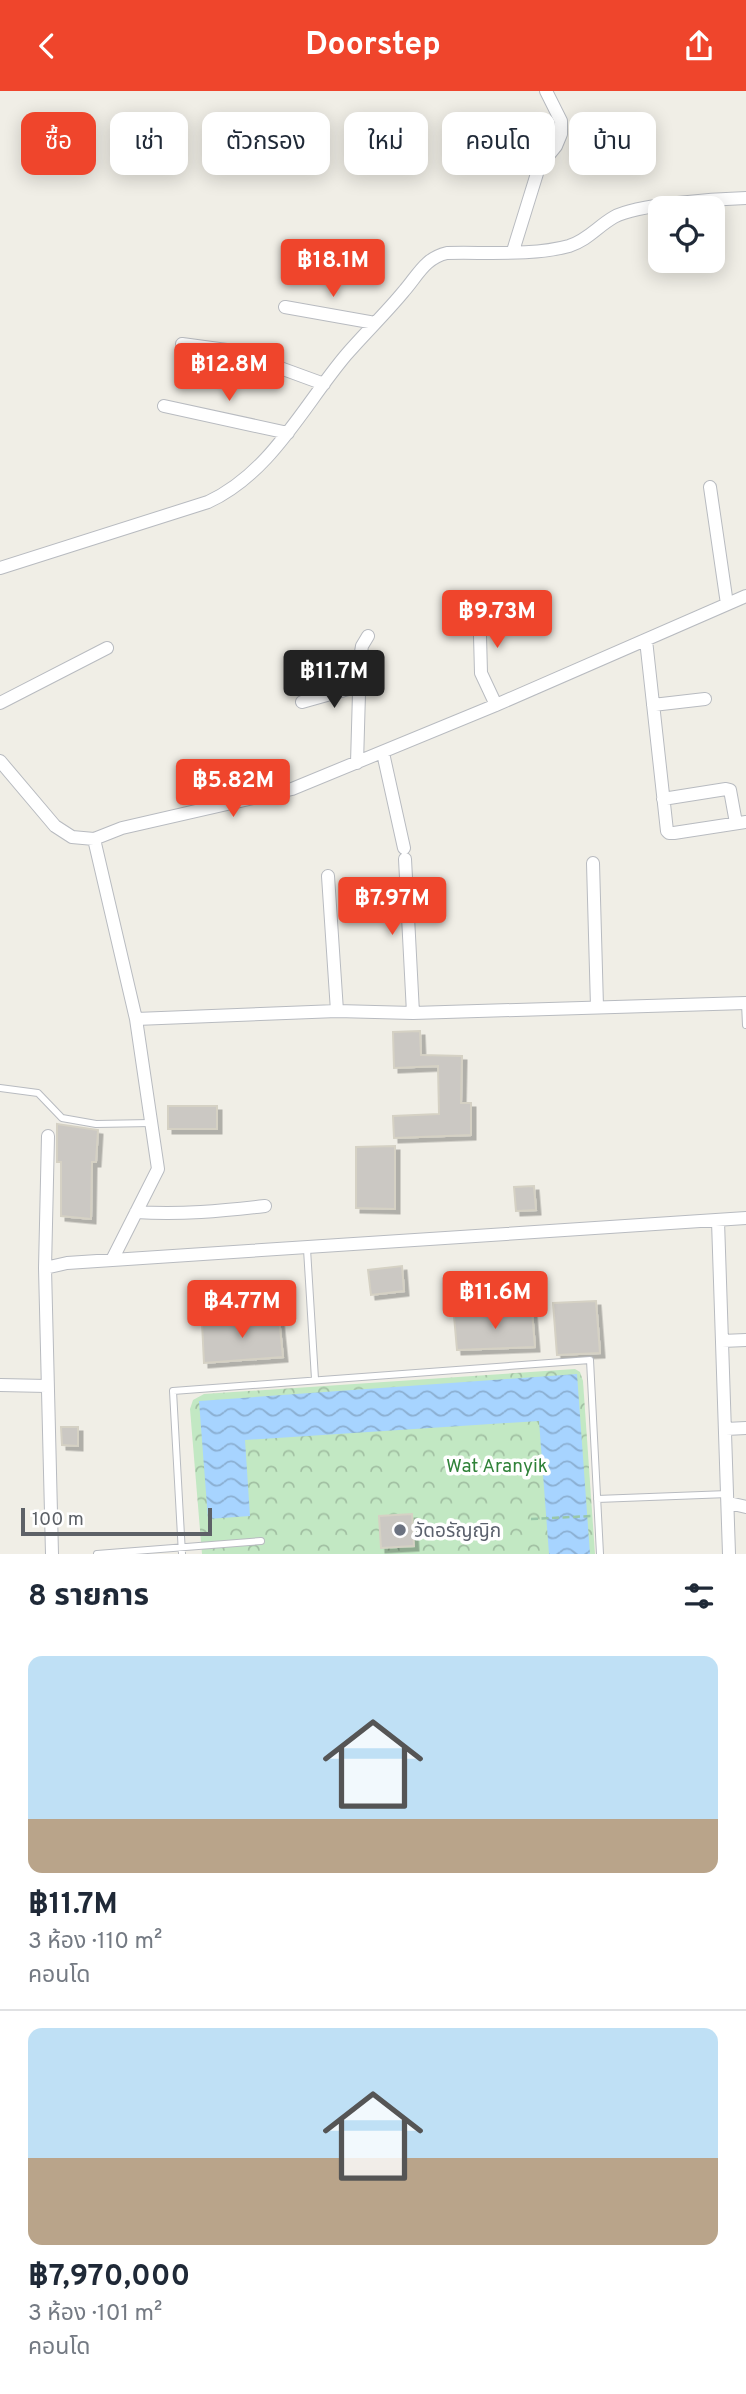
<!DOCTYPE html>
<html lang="th">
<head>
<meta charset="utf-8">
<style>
  :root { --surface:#fff; --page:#f2f2f3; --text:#1f2937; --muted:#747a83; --line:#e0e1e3; --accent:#ef452c }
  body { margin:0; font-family:Overpass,"Noto Sans Thai",sans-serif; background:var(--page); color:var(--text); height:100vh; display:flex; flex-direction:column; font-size:26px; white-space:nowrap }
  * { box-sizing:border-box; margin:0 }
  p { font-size:23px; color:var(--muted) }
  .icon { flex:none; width:38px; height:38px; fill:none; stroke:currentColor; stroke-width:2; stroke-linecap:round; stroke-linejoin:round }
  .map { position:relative; height:1463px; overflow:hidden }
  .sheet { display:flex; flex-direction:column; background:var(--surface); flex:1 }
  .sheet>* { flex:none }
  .hud { position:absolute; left:21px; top:21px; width:705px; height:63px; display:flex; gap:14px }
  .tools { position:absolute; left:648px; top:105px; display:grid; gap:14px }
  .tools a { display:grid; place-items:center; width:77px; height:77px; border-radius:14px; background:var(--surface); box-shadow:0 4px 18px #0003; font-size:35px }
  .scale { position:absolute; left:21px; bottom:18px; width:191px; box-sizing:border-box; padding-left:7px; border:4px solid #5d6167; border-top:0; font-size:19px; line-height:24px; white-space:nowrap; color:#5d6167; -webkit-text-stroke:5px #fff; paint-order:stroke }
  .price { position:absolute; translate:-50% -60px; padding:0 16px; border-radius:7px; background:var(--accent); color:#fff; font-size:23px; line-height:46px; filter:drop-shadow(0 2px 4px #0008) }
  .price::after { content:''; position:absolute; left:50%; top:42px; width:21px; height:16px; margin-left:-10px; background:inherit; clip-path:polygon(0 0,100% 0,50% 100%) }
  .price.current { background:#222; color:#fff }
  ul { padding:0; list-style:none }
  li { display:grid; align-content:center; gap:14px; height:371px; padding:0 28px }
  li+li { border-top:2px solid var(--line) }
  li span { display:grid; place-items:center; height:217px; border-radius:14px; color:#555 }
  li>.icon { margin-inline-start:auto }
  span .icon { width:126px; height:126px; fill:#fffc; stroke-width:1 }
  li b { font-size:30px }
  h2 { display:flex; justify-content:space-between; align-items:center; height:84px; padding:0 28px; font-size:30px }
  .chip { padding:0 24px; border-radius:14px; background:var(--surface); box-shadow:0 4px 18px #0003; font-size:24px; line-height:63px }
  .chip.current { background:var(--accent); color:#fff }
  header { display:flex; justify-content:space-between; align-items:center; height:91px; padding:0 28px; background:var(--accent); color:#fff; font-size:32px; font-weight:700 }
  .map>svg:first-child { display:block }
  .forest { fill:url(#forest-crowns) }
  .water { fill:url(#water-waves) }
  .building { fill:#cbc8c3; stroke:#d5d1c4; stroke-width:2; filter:url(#shadow) }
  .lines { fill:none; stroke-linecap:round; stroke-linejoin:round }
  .service-casing { stroke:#b8bbc0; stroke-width:8 }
  .minor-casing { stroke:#b8bbc0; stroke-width:14 }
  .path { stroke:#99c7a9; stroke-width:2.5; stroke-dasharray:7 3.5; stroke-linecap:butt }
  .service { stroke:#fff; stroke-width:6 }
  .minor { stroke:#fff; stroke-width:12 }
  .worship-dot { fill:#6b7280; stroke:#fff; stroke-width:2.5 }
  .labels { text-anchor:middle; stroke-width:7; stroke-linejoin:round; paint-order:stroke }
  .park-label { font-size:19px; fill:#308239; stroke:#fff }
  .worship-label { font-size:19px; fill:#5b616d; stroke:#fff; text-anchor:start }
</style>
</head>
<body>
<header><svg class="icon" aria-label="back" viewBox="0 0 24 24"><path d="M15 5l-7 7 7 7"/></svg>Doorstep<svg class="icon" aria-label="share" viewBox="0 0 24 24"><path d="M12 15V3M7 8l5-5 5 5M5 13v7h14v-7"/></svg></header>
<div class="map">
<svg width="746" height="1463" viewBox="0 0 746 1463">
  <defs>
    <pattern id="forest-crowns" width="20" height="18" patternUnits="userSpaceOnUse" patternTransform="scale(1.75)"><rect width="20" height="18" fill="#c2e8c3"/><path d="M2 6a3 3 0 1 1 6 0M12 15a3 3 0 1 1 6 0" fill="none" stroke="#a1bfa2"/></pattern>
    <pattern id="water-waves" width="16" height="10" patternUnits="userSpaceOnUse" patternTransform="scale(1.75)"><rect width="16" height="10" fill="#a7d4ff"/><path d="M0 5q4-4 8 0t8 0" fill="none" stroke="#8bafd2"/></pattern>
    <filter id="shadow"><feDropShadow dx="4.5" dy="4.5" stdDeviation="0" flood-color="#0004"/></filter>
  </defs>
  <rect width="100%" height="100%" fill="#f0eee6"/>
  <path class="forest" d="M 575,1278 L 580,1281 L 583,1290 L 595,1463 L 202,1463 L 190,1318 L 193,1309 L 204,1303 Z"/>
  <path class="water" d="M 577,1283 L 590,1463 L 549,1463 L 539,1330 L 245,1349 L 250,1425 L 208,1428 L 199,1310 Z"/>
  <path class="building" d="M 420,940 L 421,964 L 462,965 L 461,1012 L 471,1012 L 471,1044 L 394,1047 L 393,1025 L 439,1023 L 438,975 L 394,977 L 393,941 Z
    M 168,1015 L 217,1015 L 217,1038 L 168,1038 Z
    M 57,1033 L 98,1039 L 96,1071 L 92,1071 L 91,1128 L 61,1125 L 61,1071 L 57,1071 Z
    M 395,1055 L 395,1118 L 356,1117 L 356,1056 Z
    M 534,1095 L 536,1119 L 516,1120 L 514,1096 Z
    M 402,1175 L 404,1200 L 371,1204 L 368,1179 Z
    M 596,1210 L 600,1262 L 557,1264 L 553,1212 Z
    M 532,1220 L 535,1256 L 457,1259 L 454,1225 Z
    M 279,1227 L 283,1266 L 204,1272 L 202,1232 Z
    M 61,1336 L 78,1336 L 78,1355 L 62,1354 Z
    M 412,1423 L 414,1455 L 381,1457 L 379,1425 Z"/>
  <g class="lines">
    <g class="service-casing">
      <path id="service" d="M 745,912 L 746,934
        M 0,997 L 38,1002 L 62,1027 L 96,1033 L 151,1032
        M 307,1158 L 315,1288
        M 597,1408 L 728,1403
        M 97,1463 L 261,1450
        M 182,1463 L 173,1300 L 590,1269 L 600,1463"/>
    </g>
    <g class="minor-casing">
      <path id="minor" d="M 513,160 L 539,76 L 556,55 L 561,43 L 561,30 L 546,0
        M 285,216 L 375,232
        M 182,253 L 234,260 L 324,293
        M 164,315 L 288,342
        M 710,396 L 727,513
        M 0,477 L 208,411 C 271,382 303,315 346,264 C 365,242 386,222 404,200 C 418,184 425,167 447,162 C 485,161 533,165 569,155 C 588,149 598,135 614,126 C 637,113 717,108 746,107
        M 479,507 L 481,582 L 496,614
        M 646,549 L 667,740 L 669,742 L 674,742 L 746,731
        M 302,611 L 359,595
        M 0,612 L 107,557
        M 653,614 L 705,608
        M 383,662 L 404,757
        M 0,670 L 55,735 L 72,746 L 94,748
        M 357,672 L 360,567 L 362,555 L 368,545
        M 663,708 L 726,698 L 730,699 L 736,732
        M 405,768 L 413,922
        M 593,772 L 597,916
        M 328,785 L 337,920
        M 136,928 L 337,920 L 413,922 L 746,912
        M 136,1121 C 180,1124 222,1120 265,1115
        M 718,1130 L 729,1463
        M 112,1169 L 158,1078 L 136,928 L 94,748 L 122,737 L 292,698 L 496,614 L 746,505
        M 45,1177 L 48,1045
        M 722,1250 L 746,1249
        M 0,1294 L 47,1295
        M 726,1338 L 746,1337
        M 729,1412 L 746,1416
        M 52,1463 L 45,1177 L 67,1172 L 746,1127"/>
    </g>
    <path class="path" d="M 531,1428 L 591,1425"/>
    <use href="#service" class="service"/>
    <use href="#minor" class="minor"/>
  </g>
  <circle class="worship-dot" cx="400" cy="1439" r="7"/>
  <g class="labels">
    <g class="park-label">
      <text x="497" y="1381">Wat Aranyik</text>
    </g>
    <g class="worship-label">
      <text x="414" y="1446">วัดอรัญญิก</text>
    </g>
  </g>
</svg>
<div class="tools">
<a><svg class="icon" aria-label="locate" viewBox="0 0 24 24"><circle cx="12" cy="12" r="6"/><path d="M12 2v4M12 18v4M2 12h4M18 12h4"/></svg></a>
</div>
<div class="scale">100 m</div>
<b class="price" style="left:333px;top:208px">฿18.1M</b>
<b class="price" style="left:229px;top:312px">฿12.8M</b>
<b class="price" style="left:497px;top:559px">฿9.73M</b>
<b class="price current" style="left:334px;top:619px">฿11.7M</b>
<b class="price" style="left:233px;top:728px">฿5.82M</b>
<b class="price" style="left:392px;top:846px">฿7.97M</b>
<b class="price" style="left:495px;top:1240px">฿11.6M</b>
<b class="price" style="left:242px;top:1249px">฿4.77M</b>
<div class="hud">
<a class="chip current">ซื้อ</a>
<a class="chip">เช่า</a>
<a class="chip">ตัวกรอง</a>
<a class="chip">ใหม่</a>
<a class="chip">คอนโด</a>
<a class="chip">บ้าน</a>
</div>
</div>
<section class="sheet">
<h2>8 รายการ<svg class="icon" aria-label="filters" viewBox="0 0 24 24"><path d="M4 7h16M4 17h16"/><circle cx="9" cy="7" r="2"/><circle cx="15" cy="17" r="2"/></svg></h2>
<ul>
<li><span style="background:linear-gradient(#bfe0f5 75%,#b9a48a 0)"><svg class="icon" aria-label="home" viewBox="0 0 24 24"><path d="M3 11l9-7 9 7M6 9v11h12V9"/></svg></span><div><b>฿11.7M</b><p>3 ห้อง · 110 m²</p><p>คอนโด</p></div></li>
<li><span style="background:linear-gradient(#bfe0f5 60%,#b9a48a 0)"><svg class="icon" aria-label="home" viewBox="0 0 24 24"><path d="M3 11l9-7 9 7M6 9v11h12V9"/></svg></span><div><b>฿7,970,000</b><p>3 ห้อง · 101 m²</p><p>คอนโด</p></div></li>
</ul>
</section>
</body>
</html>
